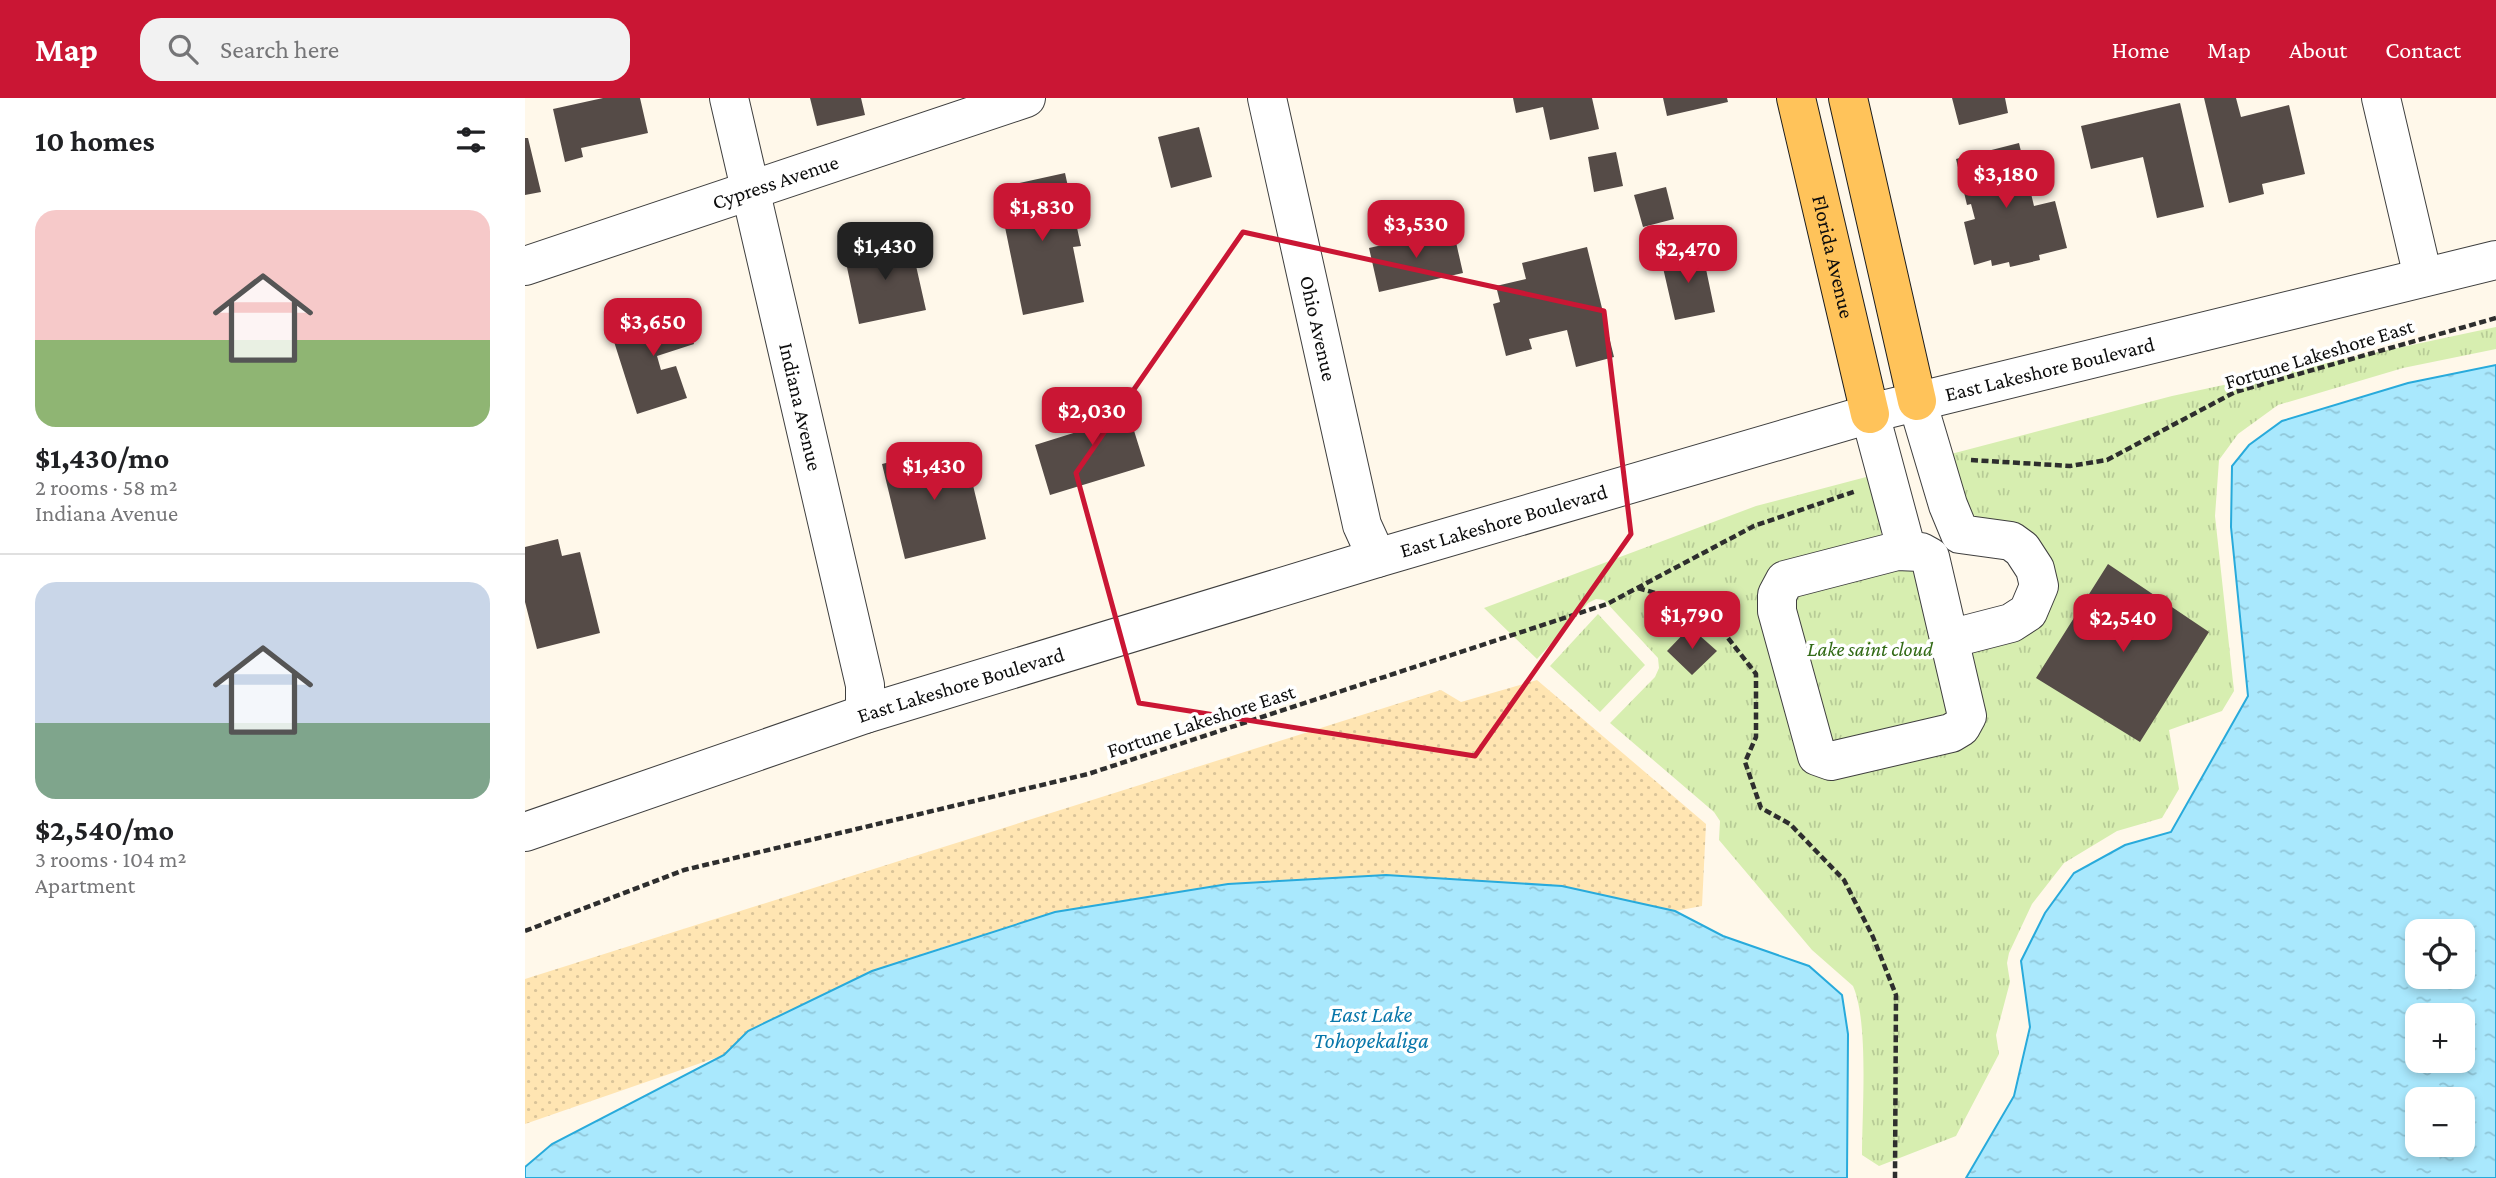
<!DOCTYPE html>
<html lang="en">
<head>
<meta charset="utf-8">
<style>
  :root { --surface:#fff; --page:#f2f2f2; --text:#202124; --muted:#757577; --line:#e0e0e0; --accent:#ca1634 }
  body { margin:0; font-family:"Crimson Pro",serif; background:var(--page); color:var(--text); height:100vh; display:flex; flex-direction:column; font-size:26px; white-space:nowrap }
  * { box-sizing:border-box; margin:0 }
  p { font-size:23px; color:var(--muted) }
  .icon { flex:none; width:38px; height:38px; fill:none; stroke:currentColor; stroke-width:2; stroke-linecap:round; stroke-linejoin:round }
  .map { position:relative; flex:1; overflow:hidden }
  .details { display:flex; flex-direction:column; background:var(--surface); width:525px }
  .details>* { flex:none }
  .buttons { position:absolute; left:1880px; top:821px; display:grid; gap:14px }
  .buttons a { display:grid; place-items:center; width:70px; height:70px; border-radius:14px; background:var(--surface); box-shadow:0 4px 10px #0003; font-size:35px }
  .price { position:absolute; translate:-50% -60px; padding:0 16px; border-radius:14px; background:var(--accent); color:#fff; font-size:23px; line-height:46px; filter:drop-shadow(0 2px 4px #0008) }
  .price::after { content:''; position:absolute; left:50%; top:42px; width:21px; height:16px; margin-left:-10px; background:inherit; clip-path:polygon(0 0,100% 0,50% 100%) }
  .price.active { background:#222; color:#fff }
  ul { padding:0; list-style:none }
  li { display:grid; align-content:center; gap:14px; height:371px; padding:0 35px }
  li+li { border-top:2px solid var(--line) }
  li span { display:grid; place-items:center; height:217px; border-radius:21px; color:#555 }
  li>.icon { margin-inline-start:auto }
  span .icon { width:126px; height:126px; fill:#fffc; stroke-width:1 }
  li b { font-size:30px }
  h2 { display:flex; justify-content:space-between; align-items:center; height:84px; padding:0 35px; font-size:30px }
  header { display:flex; align-items:center; gap:42px; box-sizing:border-box; height:98px; padding:0 35px; background:var(--accent); color:#fff }
  header strong { font-size:33px }
  nav { display:flex; gap:38px; margin-inline-start:auto; font-size:24px }
  .search { width:490px; height:63px; background:var(--page); display:flex; align-items:center; gap:18px; box-sizing:border-box; padding:0 24px; border-radius:21px; color:var(--muted); font-size:26px }
  main { display:flex; flex:1; min-height:0 }
  .map>svg:first-child { display:block }
  .grass { fill:url(#grass-tufts) }
  .sand { fill:url(#sand-dots) }
  .water { fill:url(#water-ripples); stroke:#28aadb; stroke-width:2; fill-rule:evenodd }
  .building { fill:#554b47 }
  .lines { fill:none; stroke-linecap:round; stroke-linejoin:round }
  .minor-casing { stroke:#3f3f3f; stroke-width:40 }
  .major-casing { stroke:#1d1d1d; stroke-width:40 }
  .path { stroke:#2e2e2e; stroke-width:4.5; stroke-dasharray:7 3.5; stroke-linecap:butt }
  .minor { stroke:#fff; stroke-width:38 }
  .major { stroke:#ffc35a; stroke-width:38 }
  .marked { fill:none; stroke:#ca1634; stroke-width:5; stroke-linejoin:round }
  .labels { text-anchor:middle; stroke-width:7; stroke-linejoin:round; paint-order:stroke }
  .street-label { font-size:21px; fill:#0c0c0c; stroke:#fff }
  .park-label { font-size:21px; font-style:italic; fill:#326a16; stroke:#fff }
  .water-label { font-size:23px; font-style:italic; fill:#0977aa; stroke:#fff }
</style>
</head>
<body>
<header>
<strong>Map</strong>
<div class="search"><svg class="icon" aria-label="search" viewBox="0 0 24 24"><circle cx="10" cy="10" r="6"/><path d="M15 15l6 6"/></svg>Search here</div>
<nav><a>Home</a><a>Map</a><a>About</a><a>Contact</a></nav>
</header>
<main>
<section class="details">
<h2>10 homes<svg class="icon" aria-label="filters" viewBox="0 0 24 24"><path d="M4 7h16M4 17h16"/><circle cx="9" cy="7" r="2"/><circle cx="15" cy="17" r="2"/></svg></h2>
<ul>
<li><span style="background:linear-gradient(#f6c9c9 60%,#8fb573 0)"><svg class="icon" aria-label="home" viewBox="0 0 24 24"><path d="M3 11l9-7 9 7M6 9v11h12V9"/></svg></span><div><b>$1,430/mo</b><p>2 rooms · 58 m²</p><p>Indiana Avenue</p></div></li>
<li><span style="background:linear-gradient(#c9d6e8 65%,#7fa58c 0)"><svg class="icon" aria-label="home" viewBox="0 0 24 24"><path d="M3 11l9-7 9 7M6 9v11h12V9"/></svg></span><div><b>$2,540/mo</b><p>3 rooms · 104 m²</p><p>Apartment</p></div></li>
</ul>
</section>
<div class="map">
<svg width="1971" height="1080" viewBox="0 0 1971 1080">
  <defs>
    <pattern id="grass-tufts" width="24" height="20" patternUnits="userSpaceOnUse" patternTransform="scale(1.75)"><rect width="24" height="20" fill="#d7eeb0"/><path d="M3 7l-1-3M5 7V3M7 7l1-3M15 17l-1-3M17 17v-4M19 17l1-3" fill="none" stroke="#b7cb96"/></pattern>
    <pattern id="sand-dots" width="8" height="8" patternUnits="userSpaceOnUse" patternTransform="scale(1.75)"><rect width="8" height="8" fill="#ffe5b2"/><path d="M2 2h.1M6 6h.1" fill="none" stroke="#d9c398" stroke-width="1.8" stroke-linecap="round"/></pattern>
    <pattern id="water-ripples" width="26" height="14" patternUnits="userSpaceOnUse" patternTransform="scale(1.75)"><rect width="26" height="14" fill="#a9e8fd"/><path d="M2 4q2-2 4 0t4 0M15 11q2-2 4 0t4 0" fill="none" stroke="#90c6d8"/></pattern>
  </defs>
  <rect width="100%" height="100%" fill="#fff8ea"/>
  <path class="grass" d="M 1971,229 L 1971,251 L 1878,270 L 1753,307 L 1713,336 L 1694,362 L 1690,418 L 1709,593 L 1697,613 L 1644,632 L 1654,691 L 1637,720 L 1592,733 L 1539,765 L 1507,806 L 1484,855 L 1482,865 L 1485,884 L 1471,937 L 1474,956 L 1431,1038 L 1354,1068 L 1337,1057 C 1337,1015 1344,924 1328,888 L 1287,852 L 1194,742 L 1195,723 L 1189,714 L 1085,625 L 1130,579 L 1134,570 L 1133,560 L 1079,502 L 1071,501 L 1063,505 L 1012,561 L 959,510 L 1231,408 L 1345,378 L 1360,434 L 1356,434 L 1356,438 L 1256,464 L 1276,663 L 1431,653 L 1444,555 L 1529,497 L 1445,420 L 1426,356 L 1647,298 Z
    M 1375,471 L 1392,472 L 1425,615 L 1305,644 L 1269,511 L 1271,498 Z
    M 1073,516 L 1120,567 L 1075,614 L 1025,568 Z"/>
  <path class="sand" d="M 1012,582 L 1181,726 L 1177,808 L 1150,813 L 1037,788 L 861,777 L 703,786 L 424,847 L 347,873 L 223,933 L 199,957 L 0,1026 L 0,881 L 916,592 L 936,604 Z"/>
  <path class="water" d="M 1971,267 L 1971,1080 L 1441,1080 L 1489,998 L 1505,929 L 1496,863 L 1520,815 L 1549,775 L 1600,747 L 1646,734 L 1723,598 L 1706,429 L 1707,368 L 1724,347 L 1757,323 L 1883,285 ZM 1892,833 L 1937,833 L 1937,878 L 1892,878 ZM 1892,917 L 1937,917 L 1937,962 L 1892,962 ZM 1892,1001 L 1937,1001 L 1937,1046 L 1892,1046 Z
    M 861,777 L 1037,788 L 1150,813 L 1198,838 L 1284,868 L 1317,897 L 1323,936 L 1322,1080 L 0,1080 L 0,1069 L 27,1046 L 199,957 L 223,933 L 347,873 L 530,814 L 703,786 Z"/>
  <path class="building" d="M 78,0 L 115,0 L 123,35 L 56,50 L 58,59 L 40,64 L 28,11 Z
    M 285,0 L 336,0 L 340,17 L 292,28 Z
    M 988,0 L 1067,0 L 1074,31 L 1025,42 L 1018,9 L 991,15 Z
    M 1138,0 L 1202,0 L 1203,4 L 1142,18 Z
    M 1427,0 L 1480,0 L 1483,15 L 1434,27 Z
    M 1679,0 L 1711,0 L 1716,19 L 1764,7 L 1780,76 L 1737,86 L 1739,96 L 1704,105 Z
    M 1655,5 L 1679,109 L 1632,120 L 1618,59 L 1566,71 L 1556,28 Z
    M 674,29 L 687,79 L 646,90 L 633,39 Z
    M 0,40 L 3,40 L 16,94 L 0,97 Z
    M 1494,45 L 1509,108 L 1530,103 L 1542,150 L 1514,157 L 1515,162 L 1485,169 L 1484,164 L 1467,168 L 1466,162 L 1449,167 L 1439,124 L 1450,121 L 1446,106 L 1442,107 L 1431,61 Z
    M 1091,54 L 1098,88 L 1069,94 L 1063,59 Z
    M 540,75 L 556,148 L 548,149 L 559,204 L 498,217 L 472,90 Z
    M 1141,89 L 1149,121 L 1118,129 L 1109,97 Z
    M 928,131 L 938,175 L 854,194 L 844,150 Z
    M 385,141 L 401,212 L 334,226 L 319,155 Z
    M 1062,149 L 1089,259 L 1051,269 L 1042,232 L 1004,241 L 1007,251 L 981,258 L 968,206 L 975,204 L 971,188 L 1001,181 L 997,165 Z
    M 1177,152 L 1190,214 L 1150,222 L 1136,161 Z
    M 157,208 L 169,246 L 132,258 L 136,272 L 151,268 L 162,300 L 112,316 L 85,231 Z
    M 597,294 L 620,368 L 525,397 L 510,347 L 558,332 L 550,308 Z
    M 438,346 L 461,441 L 380,461 L 357,366 Z
    M 33,441 L 37,458 L 55,454 L 75,535 L 12,551 L 0,504 L 0,449 Z
    M 1583,466 L 1684,534 L 1615,644 L 1511,580 Z
    M 1165,529 L 1192,553 L 1167,577 L 1142,553 Z"/>
  <g class="lines">
    <g class="minor-casing">
      <g id="minor">
        <path id="s1" d="M 204,0 L 340,587 L 340,616"/>
        <path id="s2" d="M 742,0 L 837,427 L 852,460"/>
        <path d="M 1856,0 L 1898,179"/>
        <path id="s3" d="M 0,168 L 501,0"/>
        <path d="M 1392,303 L 1423,407 L 1435,436 L 1486,443 L 1497,451 L 1510,471 L 1514,488 L 1503,514 L 1486,525 L 1424,541"/>
        <path d="M 1345,316 L 1380,446 L 1372,453 L 1260,482 L 1252,497 L 1252,513 L 1292,658 L 1306,663 L 1426,635 L 1436,629 L 1442,618 L 1405,459 L 1396,454 L 1372,453"/>
        <path id="s4" d="M 0,734 L 340,616 L 852,460 L 1362,311 L 1971,162"/>
      </g>
    </g>
    <g class="major-casing">
      <g id="major">
        <path id="s5" d="M 1271,0 L 1345,316"/>
        <path d="M 1323,0 L 1392,303"/>
      </g>
    </g>
    <path class="path" d="M 1446,362 L 1545,368 L 1582,362 L 1710,294 L 1971,220
      M 1113,490 L 1154,502 L 1200,536 L 1231,576 L 1231,639 L 1220,664 L 1236,710 L 1265,726 L 1319,782 L 1348,839 L 1371,897 L 1370,1080
      M 0,833 L 159,772 L 563,676 L 1082,506 L 1229,428 L 1331,393"/>
    <use href="#minor" class="minor"/>
    <use href="#major" class="major"/>
  </g>
  <path class="marked" d="M 718,134 L 1079,213 L 1106,436 L 950,658 L 614,605 L 551,375 Z"/>
  <g class="labels">
    <g class="street-label">
      <text dy="7" stroke="none"><textPath href="#s3" startOffset="264">Cypress Avenue</textPath></text>
      <text dy="7" stroke="none"><textPath href="#s5" startOffset="163">Florida Avenue</textPath></text>
      <text dy="7" stroke="none"><textPath href="#s2" startOffset="236">Ohio Avenue</textPath></text>
      <text transform="translate(1794 256) rotate(-17)" y="7">Fortune Lakeshore East</text>
      <text dy="7" stroke="none"><textPath href="#s4" startOffset="1594">East Lakeshore Boulevard</textPath></text>
      <text dy="7" stroke="none"><textPath href="#s1" startOffset="317">Indiana Avenue</textPath></text>
      <text dy="7" stroke="none"><textPath href="#s4" startOffset="1027">East Lakeshore Boulevard</textPath></text>
      <text dy="7" stroke="none"><textPath href="#s4" startOffset="460">East Lakeshore Boulevard</textPath></text>
      <text transform="translate(676 623) rotate(-18)" y="7">Fortune Lakeshore East</text>
    </g>
    <g class="park-label">
      <text x="1345" y="558">Lake saint cloud</text>
    </g>
    <g class="water-label">
      <text x="846" y="924">East Lake<tspan x="846" dy="26">Tohopekaliga</tspan></text>
    </g>
  </g>
</svg>
<div class="buttons">
<a><svg class="icon" aria-label="locate" viewBox="0 0 24 24"><circle cx="12" cy="12" r="6"/><path d="M12 2v4M12 18v4M2 12h4M18 12h4"/></svg></a>
<a>+</a>
<a>−</a>
</div>
<b class="price" style="left:1481px;top:112px">$3,180</b>
<b class="price" style="left:517px;top:145px">$1,830</b>
<b class="price" style="left:891px;top:162px">$3,530</b>
<b class="price active" style="left:360px;top:184px">$1,430</b>
<b class="price" style="left:1163px;top:187px">$2,470</b>
<b class="price" style="left:128px;top:260px">$3,650</b>
<b class="price" style="left:567px;top:349px">$2,030</b>
<b class="price" style="left:409px;top:404px">$1,430</b>
<b class="price" style="left:1167px;top:553px">$1,790</b>
<b class="price" style="left:1598px;top:556px">$2,540</b>
</div>
</main>
</body>
</html>
